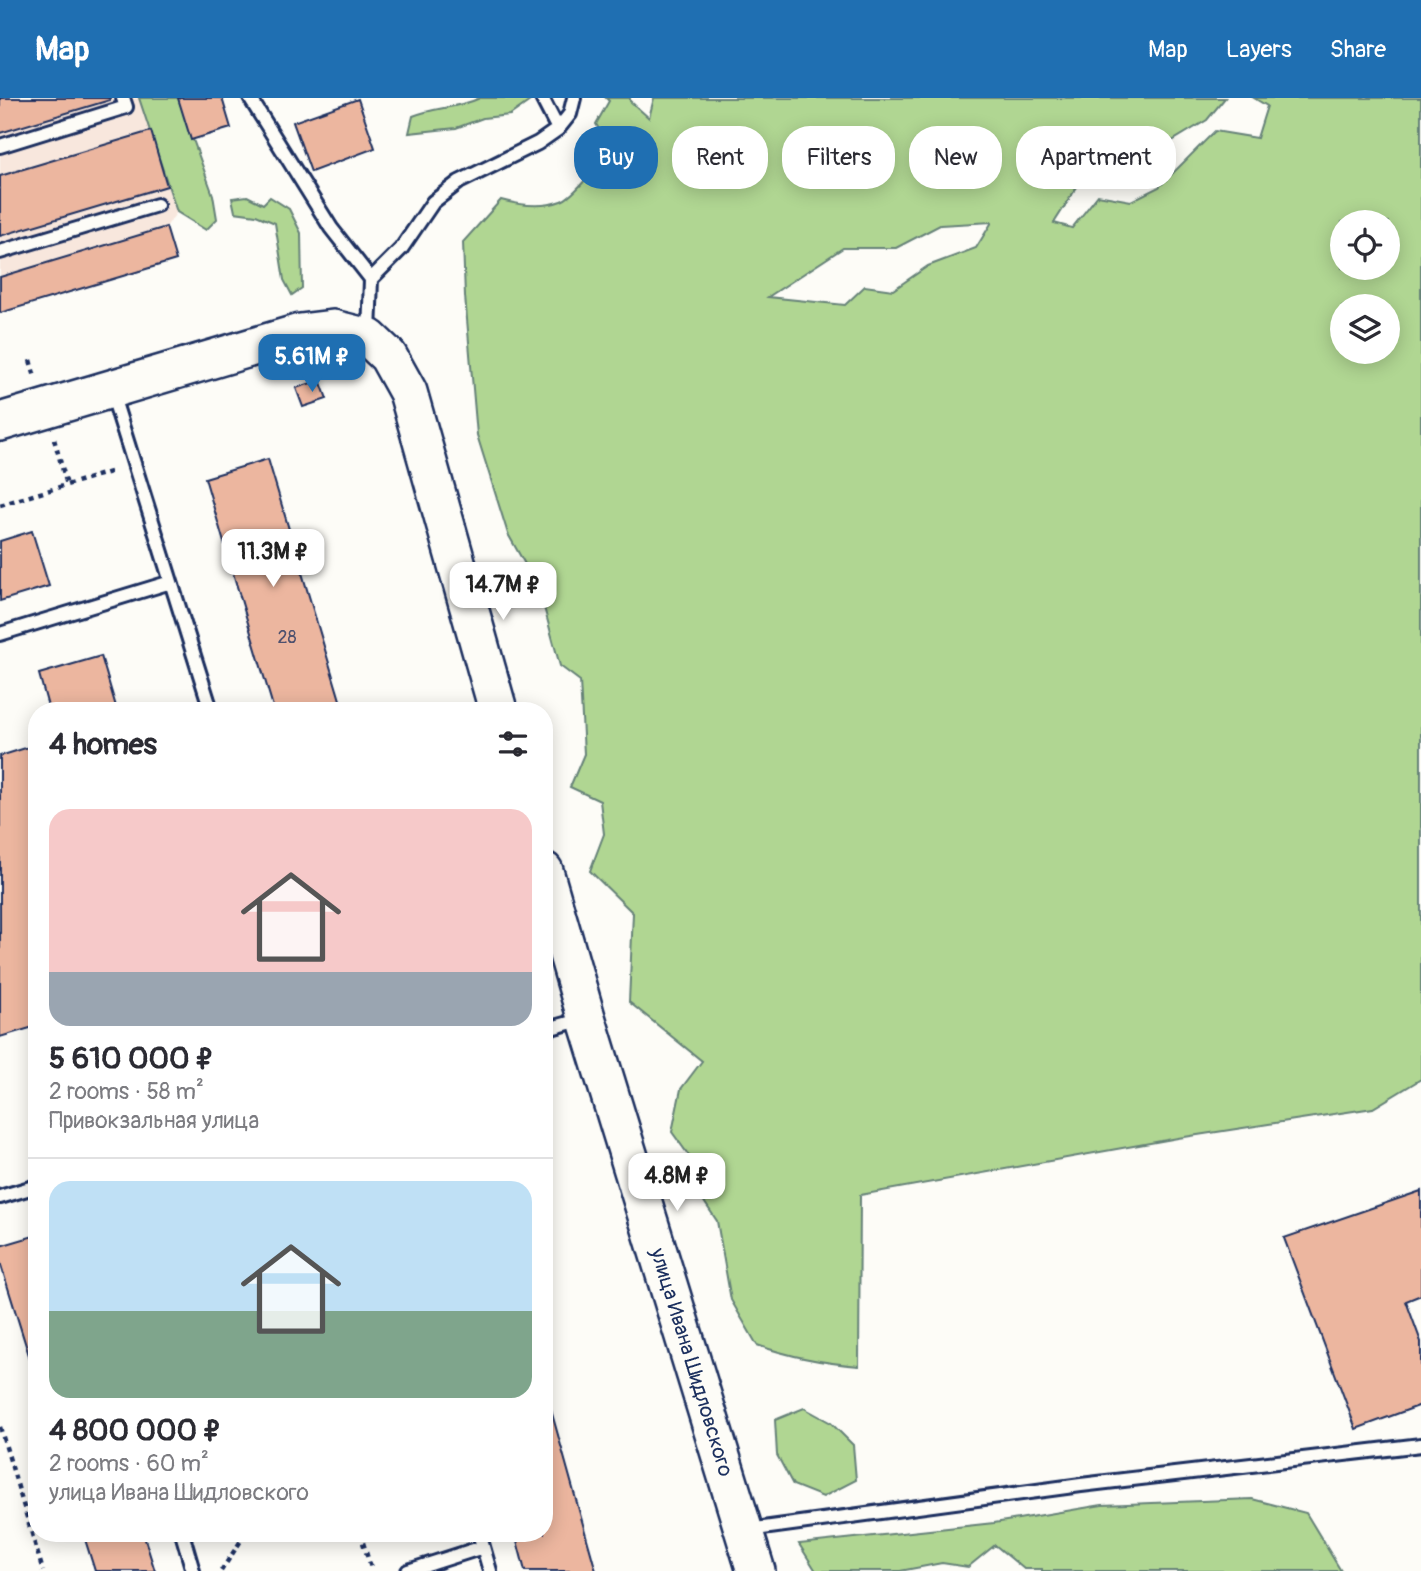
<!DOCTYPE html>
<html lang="en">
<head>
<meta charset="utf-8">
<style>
  :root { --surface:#fff; --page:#f2f2f3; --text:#2b2b33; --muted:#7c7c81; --line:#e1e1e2; --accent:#1f6fb2 }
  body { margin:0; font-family:Pangolin,sans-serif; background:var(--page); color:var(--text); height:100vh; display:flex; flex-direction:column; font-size:26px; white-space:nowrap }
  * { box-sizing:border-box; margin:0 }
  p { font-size:23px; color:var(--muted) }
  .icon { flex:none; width:38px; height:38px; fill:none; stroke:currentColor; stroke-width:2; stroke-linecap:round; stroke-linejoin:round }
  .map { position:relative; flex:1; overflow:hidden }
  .panel { position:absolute; left:28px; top:604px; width:525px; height:840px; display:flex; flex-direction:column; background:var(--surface); border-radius:28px; box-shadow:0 4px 18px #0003 }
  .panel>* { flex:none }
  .banner { position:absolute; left:574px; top:28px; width:665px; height:63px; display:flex; gap:14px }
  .controls { position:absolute; left:1330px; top:112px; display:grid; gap:14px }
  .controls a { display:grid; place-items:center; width:70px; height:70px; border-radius:50%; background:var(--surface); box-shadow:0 4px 18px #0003; font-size:35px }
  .price { position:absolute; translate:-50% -60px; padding:0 16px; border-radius:14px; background:#fff; color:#222; font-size:23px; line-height:46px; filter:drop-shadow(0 2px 4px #0008) }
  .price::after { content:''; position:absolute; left:50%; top:42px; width:21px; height:16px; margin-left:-10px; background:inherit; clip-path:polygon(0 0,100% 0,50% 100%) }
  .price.selected { background:var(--accent); color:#fff }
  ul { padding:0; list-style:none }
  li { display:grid; align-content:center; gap:14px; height:371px; padding:0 21px }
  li+li { border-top:2px solid var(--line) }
  li span { display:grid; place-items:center; height:217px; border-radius:21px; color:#555 }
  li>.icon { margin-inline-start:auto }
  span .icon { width:126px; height:126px; fill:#fffc; stroke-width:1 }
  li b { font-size:30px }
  h2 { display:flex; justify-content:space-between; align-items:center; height:84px; padding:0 21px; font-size:30px }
  .pill { padding:0 24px; border-radius:28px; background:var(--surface); box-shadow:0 4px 18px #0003; font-size:24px; line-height:63px }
  .pill.selected { background:var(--accent); color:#fff }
  header { display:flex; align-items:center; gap:42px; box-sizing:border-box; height:98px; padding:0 35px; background:var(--accent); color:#fff }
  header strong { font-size:33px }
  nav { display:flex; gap:38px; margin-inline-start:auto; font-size:24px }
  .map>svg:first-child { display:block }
  .built { fill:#f8e7dd }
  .green { fill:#b0d692; stroke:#668278; stroke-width:2; fill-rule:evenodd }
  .building { fill:#ecb69f; stroke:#1b2f5e; stroke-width:2 }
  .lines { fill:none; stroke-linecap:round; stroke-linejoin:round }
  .lane-casing { stroke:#1b2f5e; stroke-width:18 }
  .secondary-casing { stroke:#1b2f5e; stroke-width:42 }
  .path { stroke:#1b2f5e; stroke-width:4.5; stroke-dasharray:5 5; stroke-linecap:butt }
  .lane { stroke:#fdfcf7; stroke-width:12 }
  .secondary { stroke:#fdfcf7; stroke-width:37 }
  .labels { text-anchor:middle; stroke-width:6; stroke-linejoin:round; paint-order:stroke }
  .number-label { font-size:18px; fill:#4f516e }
  .street-label { font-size:21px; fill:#1b2f5e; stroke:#fdfcf7 }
</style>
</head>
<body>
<header>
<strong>Map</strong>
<nav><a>Map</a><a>Layers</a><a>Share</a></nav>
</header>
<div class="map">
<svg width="1421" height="1473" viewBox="0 0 1421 1473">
  <rect width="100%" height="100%" fill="#fdfcf7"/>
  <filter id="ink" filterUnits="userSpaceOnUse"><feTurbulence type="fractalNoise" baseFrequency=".0143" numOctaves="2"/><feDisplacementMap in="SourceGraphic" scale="14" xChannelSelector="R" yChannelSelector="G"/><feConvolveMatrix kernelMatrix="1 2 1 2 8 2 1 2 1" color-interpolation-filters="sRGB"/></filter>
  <g filter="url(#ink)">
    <path class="built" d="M 0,0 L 139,0 L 177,114 L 166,129 L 176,162 L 0,215 Z"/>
    <path class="green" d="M 139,0 L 178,0 L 213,97 L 217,121 L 206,132 L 177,114 Z
      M 480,0 L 526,0 L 530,3 L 510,17 L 483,20 L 456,30 L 409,35 L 413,18 C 435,9 459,10 480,0 Z
      M 606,0 L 630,0 L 630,3 L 649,20 L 654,0 L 1225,0 L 1207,22 L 1124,72 L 1084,78 L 1054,125 L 1072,130 L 1098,97 L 1131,103 L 1159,89 L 1215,33 L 1257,40 L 1267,8 L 1254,0 L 1421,0 L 1421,981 L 1373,1010 L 1178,1040 L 860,1097 L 859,1268 C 823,1265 791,1259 757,1247 L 731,1202 L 717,1123 L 701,1099 L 692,1062 L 672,1034 L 681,991 L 702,963 L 629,904 L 633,815 L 590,773 L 604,736 L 600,703 L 570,689 L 584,656 L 580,583 L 560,568 L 539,491 L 508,436 L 477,337 L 465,198 L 463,144 L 501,102 C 519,107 543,110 561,103 C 574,99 602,62 610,50 L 596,26 L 609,3 ZM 992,124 L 976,150 L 928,168 L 893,192 L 865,188 L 845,207 L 768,199 L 843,150 L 896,150 L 940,127 ZM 1388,124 L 1388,170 L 1342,170 L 1342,124 ZM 1388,208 L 1388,254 L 1342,254 L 1342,208 Z
      M 247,98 L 263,106 L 270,99 L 289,111 L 301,135 L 302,190 L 292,197 L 284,182 L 275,125 L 256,117 L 235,114 L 232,100 Z
      M 804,1310 L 831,1325 L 853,1347 L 856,1382 L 823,1399 L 793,1387 L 777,1357 L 775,1322 Z
      M 1252,1401 L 1306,1415 L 1341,1473 L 1042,1473 L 1042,1471 L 1024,1471 L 995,1447 L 968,1469 L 942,1465 L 900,1473 L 816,1473 L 799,1446 L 994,1425 L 1102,1407 Z"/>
    <path class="building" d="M 0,0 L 110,0 L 110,2 L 0,35 Z
      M 178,0 L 222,0 L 231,30 L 191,42 Z
      M 358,1 L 375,50 L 311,74 L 293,24 Z
      M 151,33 L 167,88 L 0,138 L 0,78 Z
      M 166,129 L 176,162 L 0,215 L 0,179 Z
      M 320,282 L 327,301 L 303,309 L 296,290 Z
      M 268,361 L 343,612 L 274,612 L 230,465 L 205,380 Z
      M 32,433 L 49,488 L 0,503 L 0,443 Z
      M 101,558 L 117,612 L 49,612 L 39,576 Z
      M 32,648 L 37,666 L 37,928 L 0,939 L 0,658 Z
      M 1421,1093 L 1421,1197 L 1406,1203 L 1421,1244 L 1421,1307 L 1356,1331 L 1284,1140 Z
      M 37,1137 L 37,1283 L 0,1164 L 0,1148 Z
      M 544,1287 L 596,1473 L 525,1473 L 515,1435 L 544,1435 Z
      M 83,1435 L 143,1435 L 155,1473 L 95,1473 Z"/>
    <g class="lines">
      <g class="lane-casing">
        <path id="lane" d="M 250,0 L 331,130 L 371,181 L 369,236
          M 542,0 L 558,31
          M 0,48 L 126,9 L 123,0
          M 0,154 L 157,107
          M 371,181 L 401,151 L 433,104 L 459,84 L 538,45 L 558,31 L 570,16 L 574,0
          M 112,295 L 211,612
          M 0,536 L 171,484
          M 544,932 L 583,921
          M 0,1099 L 37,1088
          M 748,1432 L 1081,1387 L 1421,1347
          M 182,1435 L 193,1473
          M 479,1435 L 490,1473
          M 408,1473 L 483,1449"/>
      </g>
      <g class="secondary-casing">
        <g id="secondary">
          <path d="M 0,324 L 300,235 L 333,231 L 369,240 L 388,258 L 408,294 L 498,612"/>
          <path id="s1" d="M 544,773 L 586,919 L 756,1473"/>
        </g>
      </g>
      <path class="path" d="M 30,262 L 35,279
        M 54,341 L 67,387
        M 0,407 L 113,373
        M 0,1329 L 43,1473
        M 360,1435 L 372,1473
        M 221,1473 L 246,1435"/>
      <use href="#lane" class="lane"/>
      <use href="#secondary" class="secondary"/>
    </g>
  </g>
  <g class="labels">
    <g class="number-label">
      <text x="287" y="545">28</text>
    </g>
    <g class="street-label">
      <text dy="7" stroke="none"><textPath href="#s1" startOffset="513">улица Ивана Шидловского</textPath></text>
    </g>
  </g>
</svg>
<div class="controls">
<a><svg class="icon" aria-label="locate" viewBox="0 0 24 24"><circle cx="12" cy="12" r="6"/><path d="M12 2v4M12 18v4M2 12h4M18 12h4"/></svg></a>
<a><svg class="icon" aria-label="layers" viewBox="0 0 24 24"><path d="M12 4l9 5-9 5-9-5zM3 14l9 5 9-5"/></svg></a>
</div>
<b class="price selected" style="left:312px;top:296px">5.61M ₽</b>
<b class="price" style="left:273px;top:491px">11.3M ₽</b>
<b class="price" style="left:503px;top:524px">14.7M ₽</b>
<b class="price" style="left:677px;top:1115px">4.8M ₽</b>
<div class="banner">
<a class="pill selected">Buy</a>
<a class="pill">Rent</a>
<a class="pill">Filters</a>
<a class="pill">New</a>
<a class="pill">Apartment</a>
</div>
<section class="panel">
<h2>4 homes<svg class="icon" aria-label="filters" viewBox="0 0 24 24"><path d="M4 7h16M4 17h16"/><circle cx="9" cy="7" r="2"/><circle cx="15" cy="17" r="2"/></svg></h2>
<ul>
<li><span style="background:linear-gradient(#f6c9c9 75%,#9aa5b1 0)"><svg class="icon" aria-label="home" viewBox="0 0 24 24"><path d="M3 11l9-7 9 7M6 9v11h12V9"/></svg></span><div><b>5 610 000 ₽</b><p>2 rooms · 58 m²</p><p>Привокзальная улица</p></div></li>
<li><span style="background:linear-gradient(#bfe0f5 60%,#7fa58c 0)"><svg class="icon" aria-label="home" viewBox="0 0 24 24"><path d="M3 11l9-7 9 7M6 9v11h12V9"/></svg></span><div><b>4 800 000 ₽</b><p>2 rooms · 60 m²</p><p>улица Ивана Шидловского</p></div></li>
</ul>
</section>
</div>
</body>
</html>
